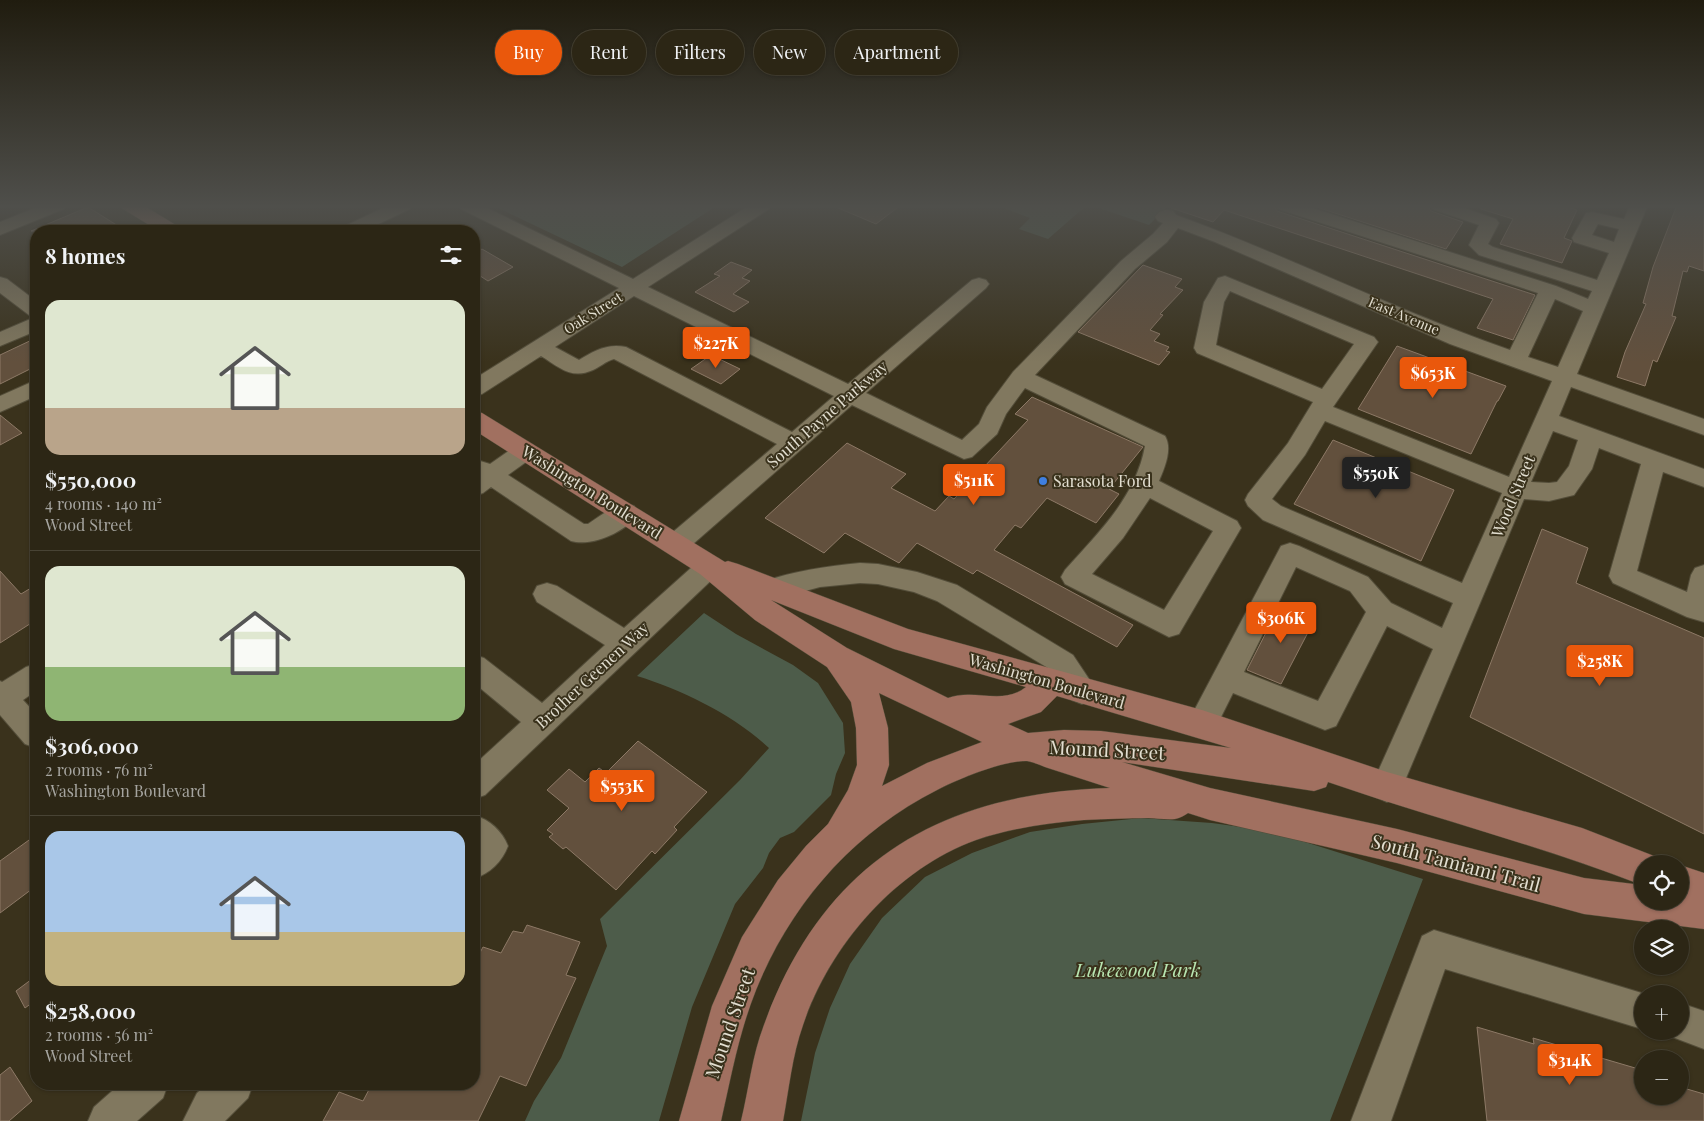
<!DOCTYPE html>
<html lang="en">
<head>
<meta charset="utf-8">
<style>
  :root { --surface:#2c2615; --page:#342e1e; --text:#f1f3f6; --muted:#a6a5a0; --line:#484334; --accent:#ea580c }
  body { margin:0; font-family:"Playfair Display",serif; background:var(--page); color:var(--text); height:100vh; display:flex; flex-direction:column; font-size:19px; white-space:nowrap }
  * { box-sizing:border-box; margin:0 }
  p { font-size:16px; color:var(--muted) }
  .icon { flex:none; width:28px; height:28px; fill:none; stroke:currentColor; stroke-width:2; stroke-linecap:round; stroke-linejoin:round }
  .map { position:relative; flex:1; overflow:hidden }
  .drawer { position:absolute; left:30px; top:225px; width:450px; height:865px; display:flex; flex-direction:column; background:var(--surface); border-radius:20px; box-shadow:0 1px 4px #0004,0 0 0 1px var(--line) }
  .drawer>* { flex:none }
  .hud { position:absolute; left:495px; top:30px; width:475px; height:45px; display:flex; gap:10px }
  .buttons { position:absolute; left:1634px; top:855px; display:grid; gap:10px }
  .buttons a { display:grid; place-items:center; width:55px; height:55px; border-radius:50%; background:var(--surface); box-shadow:0 1px 4px #0004,0 0 0 1px var(--line); font-size:25px }
  .price { position:absolute; translate:-50% -42px; padding:0 11px; border-radius:5px; background:var(--accent); color:#fff; font-size:16px; line-height:32px; filter:drop-shadow(0 1px 2px #0008) }
  .price::after { content:''; position:absolute; left:50%; top:30px; width:15px; height:11px; margin-left:-8px; background:inherit; clip-path:polygon(0 0,100% 0,50% 100%) }
  .price.active { background:#222; color:#fff }
  ul { padding:0; list-style:none }
  li { display:grid; align-content:center; gap:10px; height:265px; padding:0 15px }
  li+li { border-top:1px solid var(--line) }
  li span { display:grid; place-items:center; height:155px; border-radius:15px; color:#555 }
  li>.icon { margin-inline-start:auto }
  span .icon { width:90px; height:90px; fill:#fffc; stroke-width:1 }
  li b { font-size:21px }
  h2 { display:flex; justify-content:space-between; align-items:center; height:60px; padding:0 15px; font-size:21px }
  .pill { padding:0 18px; border-radius:22px; background:var(--surface); box-shadow:0 1px 4px #0004,0 0 0 1px var(--line); font-size:18px; line-height:45px }
  .pill.active { background:var(--accent); color:#fff }
  .map>svg:first-child { display:block }
  .green { fill:#4d5c4a }
  .building { fill:#62503d; stroke:#8d7966 }
  .lines { fill:none; stroke-linecap:round; stroke-linejoin:round }
  .minor-casing { stroke:#534d39; stroke-width:2 }
  .major-casing { stroke:#534d39; stroke-width:1 }
  .minor { fill:#81785f; fill-rule:evenodd }
  .major { fill:#a17060; fill-rule:evenodd }
  .shop-dot { fill:#3f7fe0; stroke:#3a321c; stroke-width:2 }
  .labels { text-anchor:middle; stroke-width:4; stroke-linejoin:round; paint-order:stroke }
  .far-street-label { font-size:14px; fill:#e2ded0; stroke:#3a321c }
  .street-label { font-size:16px; fill:#e2ded0; stroke:#3a321c }
  .poi-label { font-size:16px; fill:#e2ded0; stroke:#3a321c; text-anchor:start }
  .near-street-label { font-size:19px; fill:#e2ded0; stroke:#3a321c }
  .near-park-label { font-size:19px; font-style:italic; fill:#b8e6b1; stroke:#3a321c }
</style>
</head>
<body>
<div class="map">
<svg width="1704" height="1121" viewBox="0 0 1704 1121">
  <rect width="100%" height="100%" fill="#3a321c"/>
  <path class="green" d="M 492,205 L 718,205 L 622,267 Z
    M 996,205 L 1087,205 L 1048,239 L 1019,229 L 1030,218 Z
    M 1090,205 L 1169,205 L 1149,225 Z
    M 704,613 L 736,634 L 793,665 L 818,683 L 843,723 L 845,753 L 836,774 L 831,795 L 794,832 L 780,838 L 769,853 L 763,868 L 735,904 L 692,1007 L 659,1121 L 525,1121 L 534,1101 L 561,1058 L 607,946 L 600,919 L 740,780 L 769,748 C 734,715 682,690 637,676 Z
    M 1141,818 L 1212,823 L 1270,831 L 1423,879 L 1330,1121 L 801,1121 L 815,1053 L 830,1008 L 850,964 L 882,918 L 925,877 L 972,853 L 1030,832 L 1082,824 Z"/>
  <path class="building" d="M 831,205 L 901,205 L 876,224 Z
    M 1171,205 L 1273,205 L 1277,211 L 1535,295 L 1513,340 L 1477,328 L 1493,299 L 1224,210 L 1213,222 L 1171,208 Z
    M 1310,205 L 1427,205 L 1431,211 L 1463,222 L 1446,249 Z
    M 1481,205 L 1562,205 L 1577,210 L 1564,238 L 1572,241 L 1562,263 L 1500,244 L 1513,219 L 1481,209 Z
    M 1677,205 L 1704,205 L 1704,271 L 1689,266 L 1687,272 L 1683,271 L 1672,316 L 1676,317 L 1657,362 L 1653,360 L 1645,386 L 1617,377 L 1625,352 L 1646,304 L 1643,303 L 1653,267 Z
    M 88,207 L 126,231 L 31,231 Z
    M 482,249 L 513,267 L 488,281 L 474,272 L 474,254 Z
    M 731,262 L 752,270 L 742,278 L 750,281 L 733,294 L 749,302 L 734,312 L 695,292 L 720,276 L 714,274 Z
    M 1143,265 L 1182,279 L 1175,287 L 1183,290 L 1160,314 L 1163,315 L 1150,330 L 1160,334 L 1154,341 L 1169,347 L 1166,351 L 1170,352 L 1159,365 L 1078,332 Z
    M 36,338 L 36,366 L 0,384 L 0,355 Z
    M 1397,346 L 1506,386 L 1498,401 L 1497,401 L 1471,454 L 1358,409 Z
    M 711,355 L 740,369 L 721,384 L 691,369 Z
    M 1032,397 L 1143,447 L 1109,489 L 1119,494 L 1096,523 L 1047,498 L 1021,528 L 1015,525 L 994,550 L 1133,625 L 1117,647 L 977,570 L 973,574 L 917,543 L 899,563 L 845,533 L 824,553 L 765,518 L 847,443 L 906,474 L 891,488 L 935,511 L 949,496 L 954,499 L 1028,420 L 1015,414 Z
    M 0,415 L 22,433 L 0,445 Z
    M 1333,440 L 1454,490 L 1421,561 L 1294,504 Z
    M 1542,529 L 1588,548 L 1576,583 L 1704,638 L 1704,834 L 1470,717 Z
    M 0,571 L 21,594 L 36,585 L 36,620 L 0,643 Z
    M 1281,603 L 1315,619 L 1281,684 L 1247,670 Z
    M 638,741 L 707,792 L 674,827 L 677,830 L 655,854 L 652,851 L 616,890 L 566,847 L 563,849 L 549,837 L 553,834 L 547,830 L 569,808 L 547,790 L 569,769 L 585,782 L 599,768 L 606,773 Z
    M 36,835 L 36,886 L 0,913 L 0,861 Z
    M 527,925 L 580,942 L 566,975 L 576,978 L 526,1086 L 500,1076 L 478,1121 L 323,1121 L 339,1092 L 363,1101 L 372,1084 L 474,1084 L 474,964 L 483,947 L 501,953 L 513,931 L 523,933 Z
    M 36,976 L 36,1000 L 25,1008 L 16,991 Z
    M 1477,1027 L 1534,1044 L 1533,1038 L 1642,1070 L 1642,1096 L 1680,1096 L 1680,1087 L 1704,1094 L 1704,1121 L 1487,1121 Z
    M 10,1067 L 32,1101 L 9,1121 L 0,1121 L 0,1075 Z"/>
  <g class="lines">
    <g class="minor-casing">
      <path id="minor" d="M 42,205 L 67,205 L 64,209 L 0,235 L 0,222 Z
        M 389,205 L 413,205 L 410,209 L 364,231 L 341,231 L 343,227 Z
        M 458,205 L 481,205 L 633,279 L 750,205 L 772,205 L 769,209 L 648,287 L 848,384 L 972,280 L 979,278 L 986,280 L 989,284 L 986,288 L 866,393 L 962,440 L 979,424 L 987,407 L 1013,372 L 1121,261 L 1153,234 L 1163,223 L 1158,221 L 1155,217 C 1160,210 1165,209 1173,211 L 1176,215 C 1289,256 1397,311 1510,350 L 1538,293 L 1278,209 L 1275,205 L 1303,205 L 1556,286 L 1588,299 L 1592,291 L 1479,255 L 1469,245 L 1479,225 L 1432,209 L 1429,205 L 1456,205 L 1496,219 L 1499,223 L 1488,244 L 1493,247 L 1597,280 L 1609,253 L 1574,242 L 1572,238 L 1586,213 L 1592,212 L 1624,219 L 1630,205 L 1648,205 L 1577,374 L 1704,419 L 1704,435 L 1571,387 L 1559,416 L 1704,469 L 1704,487 L 1663,472 L 1637,571 L 1687,592 L 1691,575 L 1695,568 L 1704,565 L 1704,622 L 1687,617 L 1613,583 L 1609,576 L 1641,464 L 1599,448 L 1592,469 L 1574,495 L 1549,501 L 1524,499 L 1398,797 L 1387,802 L 1376,797 L 1371,787 L 1433,649 L 1387,626 L 1336,726 L 1325,730 L 1233,693 L 1213,733 L 1202,737 L 1191,733 L 1187,724 L 1281,546 L 1290,543 L 1299,546 L 1368,577 L 1391,603 L 1442,628 L 1453,603 L 1263,520 L 1248,506 L 1245,500 L 1248,494 L 1288,443 L 1313,402 L 1197,353 L 1194,348 L 1204,302 L 1218,278 L 1225,276 L 1374,337 L 1378,342 L 1333,407 L 1509,477 L 1552,381 L 1450,344 L 1215,242 L 1178,228 L 1167,242 L 1135,269 L 1035,375 L 1165,436 C 1173,449 1164,469 1159,481 L 1237,521 L 1241,528 L 1179,634 L 1169,637 L 1065,584 L 1061,577 L 1065,570 C 1098,533 1136,497 1145,446 L 1025,388 L 1006,414 L 997,434 L 972,457 L 964,459 L 852,405 L 685,551 L 676,554 L 667,551 L 663,544 L 667,537 L 777,444 L 614,359 C 606,361 600,367 593,370 C 571,380 559,367 541,356 L 482,394 L 474,396 L 474,379 L 619,288 L 461,209 ZM 1598,224 L 1619,229 L 1614,242 L 1592,235 ZM 1230,291 L 1354,344 L 1322,389 L 1216,345 L 1224,302 ZM 634,296 L 834,396 L 792,432 L 626,347 C 607,343 594,351 579,360 L 555,347 ZM 1555,299 L 1583,311 L 1558,367 L 1528,357 ZM 1325,421 L 1502,493 L 1462,583 L 1281,506 L 1272,499 L 1305,455 ZM 1553,431 L 1578,440 L 1569,466 L 1557,482 L 1549,483 L 1531,482 ZM 1150,498 L 1213,531 L 1164,610 L 1092,574 L 1123,538 ZM 1296,567 L 1350,591 L 1366,612 L 1318,701 L 1244,672 Z
        M 0,277 L 7,279 L 36,301 L 36,331 L 0,346 L 0,332 L 35,317 L 29,315 L 0,293 Z
        M 36,380 L 36,396 L 0,412 L 0,396 Z
        M 525,443 L 533,445 L 537,451 L 533,457 L 508,475 L 584,524 L 588,524 C 602,515 617,501 634,506 L 638,513 C 627,532 592,547 571,541 L 491,487 L 483,493 L 474,496 L 474,460 L 477,460 L 490,464 L 517,445 Z
        M 710,556 L 719,559 L 723,566 L 719,573 L 485,795 L 474,799 L 474,765 L 521,722 L 474,683 L 474,655 L 484,658 L 542,703 L 605,645 L 537,602 L 533,594 L 537,586 L 547,583 L 557,586 L 624,628 L 701,559 Z
        M 860,563 L 878,564 L 917,572 L 957,585 L 1073,655 L 1097,691 L 1092,700 L 1082,704 L 1072,700 L 1053,671 L 937,601 L 914,592 L 878,584 L 860,583 L 820,587 L 772,600 L 762,596 L 759,589 L 762,582 C 794,571 827,566 860,563 Z
        M 36,664 L 36,691 L 23,700 L 36,714 L 36,748 L 25,744 L 0,715 L 0,681 L 2,682 L 26,667 Z
        M 474,815 C 490,820 502,831 508,846 C 502,862 490,873 474,879 Z
        M 1434,930 L 1645,994 L 1642,994 L 1642,1029 L 1445,969 L 1391,1121 L 1351,1121 L 1422,936 Z
        M 1680,1003 L 1704,1011 L 1704,1049 L 1667,1035 L 1665,1031 L 1680,1031 Z
        M 120,1084 L 168,1084 L 163,1098 L 137,1121 L 88,1121 L 94,1107 Z
        M 207,1084 L 253,1084 L 248,1098 L 225,1121 L 183,1121 L 197,1093 Z"/>
    </g>
    <g class="major-casing">
      <path id="major" d="M 121,205 L 143,205 L 179,227 L 182,231 L 159,231 L 123,209 Z
        M 474,411 L 482,413 L 725,562 L 728,561 L 738,564 L 908,629 L 1202,710 L 1387,772 L 1582,828 L 1654,856 L 1658,864 L 1642,864 L 1642,885 C 1539,845 1432,818 1328,782 L 1326,787 L 1314,791 L 1122,762 L 1210,788 L 1397,829 L 1584,878 L 1642,885 L 1642,901 L 1680,901 L 1680,865 L 1704,873 L 1704,929 L 1584,914 L 1397,863 L 1210,820 L 1188,813 C 1185,815 1180,818 1175,819 C 1166,820 1157,818 1148,818 C 1127,818 1106,819 1084,820 C 1048,823 1011,828 976,840 C 896,869 830,945 803,1025 C 792,1056 789,1089 783,1121 L 741,1121 C 749,1089 752,1056 764,1025 C 823,862 940,793 1110,788 C 1089,781 1069,775 1048,768 C 1042,766 1034,762 1027,761 C 1004,760 958,779 937,790 C 854,832 791,903 756,990 C 739,1032 731,1077 721,1121 L 679,1121 L 712,1006 L 742,937 L 778,880 L 806,846 L 828,824 L 848,790 L 857,765 L 856,728 L 851,702 L 827,667 L 755,620 L 700,574 L 474,430 ZM 771,600 L 894,649 L 1026,687 C 1002,706 975,688 948,698 L 847,648 ZM 879,693 L 982,742 L 927,763 L 882,786 L 889,765 L 888,728 ZM 1057,696 L 1231,748 L 1101,731 L 1064,730 L 1028,733 L 1008,724 L 1041,712 Z"/>
    </g>
    <use href="#minor" class="minor"/>
    <use href="#major" class="major"/>
  </g>
  <linearGradient id="sky" x2="0" y2="1"><stop stop-color="#201c0f"/><stop offset="0.57" stop-color="#4f4f4b"/><stop offset="1" stop-color="#4f4f4b" stop-opacity="0"/></linearGradient>
  <rect width="1704" height="362" fill="url(#sky)"/>
  <circle class="shop-dot" cx="1043" cy="481" r="5"/>
  <g class="labels">
    <g class="far-street-label">
      <text transform="translate(593 313) rotate(-32)" y="5">Oak Street</text>
      <text transform="translate(1404 316) rotate(23)" y="5">East Avenue</text>
    </g>
    <g class="street-label">
      <text transform="translate(827 414) rotate(-41)" y="6">South Payne Parkway</text>
      <text transform="translate(592 492) rotate(32)" y="6">Washington Boulevard</text>
      <text transform="translate(1513 496) rotate(-67)" y="6">Wood Street</text>
      <text transform="translate(592 675) rotate(-43)" y="6">Brother Geenen Way</text>
      <text transform="translate(1047 681) rotate(16)" y="6">Washington Boulevard</text>
    </g>
    <g class="poi-label">
      <text x="1053" y="487">Sarasota Ford</text>
    </g>
    <g class="near-street-label">
      <text transform="translate(1107 750) rotate(3)" y="7">Mound Street</text>
      <text transform="translate(1456 863) rotate(15)" y="7">South Tamiami Trail</text>
      <text transform="translate(730 1023) rotate(-71)" y="7">Mound Street</text>
    </g>
    <g class="near-park-label">
      <text x="1138" y="977">Lukewood Park</text>
    </g>
  </g>
</svg>
<div class="buttons">
<a><svg class="icon" aria-label="locate" viewBox="0 0 24 24"><circle cx="12" cy="12" r="6"/><path d="M12 2v4M12 18v4M2 12h4M18 12h4"/></svg></a>
<a><svg class="icon" aria-label="layers" viewBox="0 0 24 24"><path d="M12 4l9 5-9 5-9-5zM3 14l9 5 9-5"/></svg></a>
<a>+</a>
<a>−</a>
</div>
<b class="price" style="left:716px;top:369px">$227K</b>
<b class="price" style="left:1433px;top:399px">$653K</b>
<b class="price active" style="left:1376px;top:499px">$550K</b>
<b class="price" style="left:974px;top:506px">$511K</b>
<b class="price" style="left:1281px;top:644px">$306K</b>
<b class="price" style="left:1600px;top:687px">$258K</b>
<b class="price" style="left:622px;top:812px">$553K</b>
<b class="price" style="left:1570px;top:1086px">$314K</b>
<div class="hud">
<a class="pill active">Buy</a>
<a class="pill">Rent</a>
<a class="pill">Filters</a>
<a class="pill">New</a>
<a class="pill">Apartment</a>
</div>
<section class="drawer">
<h2>8 homes<svg class="icon" aria-label="filters" viewBox="0 0 24 24"><path d="M4 7h16M4 17h16"/><circle cx="9" cy="7" r="2"/><circle cx="15" cy="17" r="2"/></svg></h2>
<ul>
<li><span style="background:linear-gradient(#dfe7d0 70%,#b9a48a 0)"><svg class="icon" aria-label="home" viewBox="0 0 24 24"><path d="M3 11l9-7 9 7M6 9v11h12V9"/></svg></span><div><b>$550,000</b><p>4 rooms · 140 m²</p><p>Wood Street</p></div></li>
<li><span style="background:linear-gradient(#dfe7d0 65%,#8fb573 0)"><svg class="icon" aria-label="home" viewBox="0 0 24 24"><path d="M3 11l9-7 9 7M6 9v11h12V9"/></svg></span><div><b>$306,000</b><p>2 rooms · 76 m²</p><p>Washington Boulevard</p></div></li>
<li><span style="background:linear-gradient(#a9c7e8 65%,#c2b280 0)"><svg class="icon" aria-label="home" viewBox="0 0 24 24"><path d="M3 11l9-7 9 7M6 9v11h12V9"/></svg></span><div><b>$258,000</b><p>2 rooms · 56 m²</p><p>Wood Street</p></div></li>
</ul>
</section>
</div>
</body>
</html>
